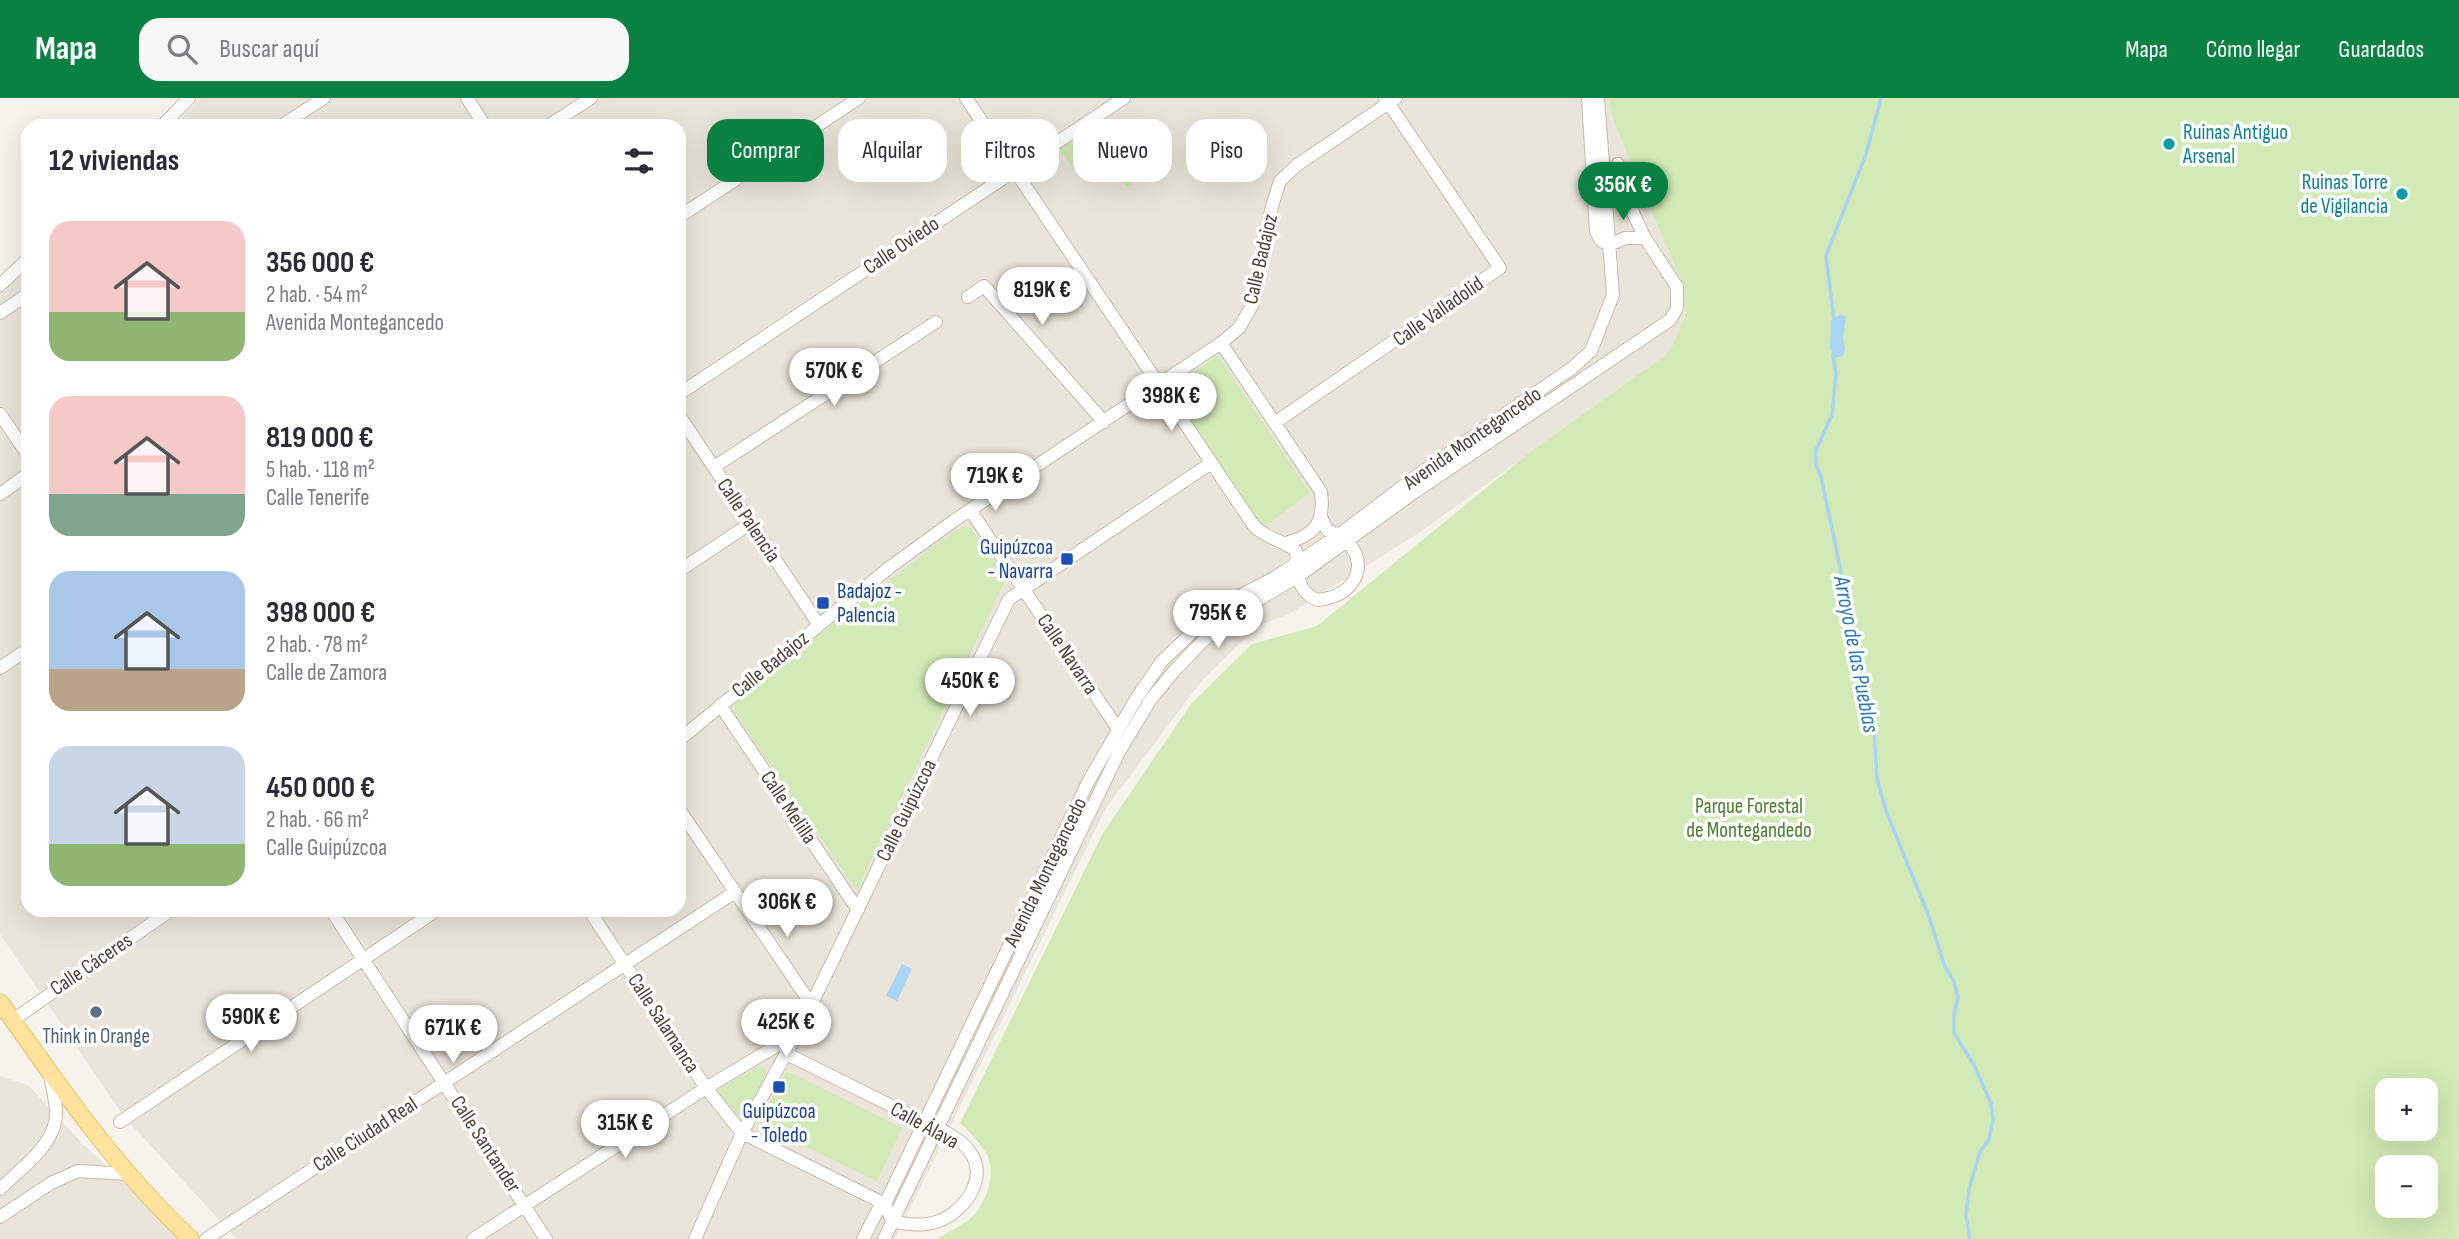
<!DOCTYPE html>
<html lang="es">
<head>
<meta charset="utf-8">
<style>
  :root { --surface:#fff; --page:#f7f7f7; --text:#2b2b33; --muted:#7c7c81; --accent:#0b8043 }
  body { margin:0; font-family:"Sofia Sans Condensed",sans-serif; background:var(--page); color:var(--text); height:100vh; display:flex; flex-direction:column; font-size:26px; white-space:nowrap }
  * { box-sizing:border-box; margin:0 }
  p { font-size:23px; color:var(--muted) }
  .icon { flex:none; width:38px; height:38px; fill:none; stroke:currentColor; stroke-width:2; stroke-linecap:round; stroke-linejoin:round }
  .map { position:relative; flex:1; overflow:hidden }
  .panel { position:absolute; left:21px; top:21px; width:665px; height:798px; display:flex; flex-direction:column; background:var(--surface); border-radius:21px; box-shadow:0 7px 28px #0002 }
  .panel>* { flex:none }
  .banner { position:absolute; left:707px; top:21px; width:665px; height:63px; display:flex; gap:14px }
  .fabs { position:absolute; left:2375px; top:980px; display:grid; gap:14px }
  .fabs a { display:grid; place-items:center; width:63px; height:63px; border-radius:14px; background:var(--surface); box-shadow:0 7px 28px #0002; font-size:35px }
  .price { position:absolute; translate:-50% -60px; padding:0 16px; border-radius:24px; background:#fff; color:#222; font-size:23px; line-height:46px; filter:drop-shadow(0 2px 4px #0008) }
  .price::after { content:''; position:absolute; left:50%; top:42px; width:21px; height:16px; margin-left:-10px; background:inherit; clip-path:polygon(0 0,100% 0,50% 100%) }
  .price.active { background:var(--accent); color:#fff }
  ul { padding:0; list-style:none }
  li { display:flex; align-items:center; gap:21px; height:175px; padding:0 28px }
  li span { display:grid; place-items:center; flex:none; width:196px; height:140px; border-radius:21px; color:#555 }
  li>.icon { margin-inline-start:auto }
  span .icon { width:84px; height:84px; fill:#fffc; stroke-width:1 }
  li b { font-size:30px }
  h2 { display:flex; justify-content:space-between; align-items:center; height:84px; padding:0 28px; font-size:30px }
  .tag { padding:0 24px; border-radius:21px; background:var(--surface); box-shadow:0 7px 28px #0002; font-size:24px; line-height:63px }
  .tag.active { background:var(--accent); color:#fff }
  header { display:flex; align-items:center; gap:42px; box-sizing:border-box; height:98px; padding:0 35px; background:var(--accent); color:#fff }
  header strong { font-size:33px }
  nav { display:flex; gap:38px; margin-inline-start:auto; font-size:24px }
  .search { width:490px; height:63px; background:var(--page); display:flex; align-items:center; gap:18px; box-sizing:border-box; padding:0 24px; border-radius:21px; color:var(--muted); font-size:26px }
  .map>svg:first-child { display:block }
  .residential { fill:#eae5da }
  .green { fill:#d2eab5; fill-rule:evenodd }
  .water { fill:#a9d4f2 }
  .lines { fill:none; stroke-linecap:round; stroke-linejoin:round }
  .stream { stroke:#a9d4f2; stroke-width:3.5 }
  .minor-casing { stroke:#c2bbae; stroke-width:14 }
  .major-casing { stroke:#e6c16a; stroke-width:18 }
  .minor { stroke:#fff; stroke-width:12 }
  .major { stroke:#ffe39c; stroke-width:16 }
  .culture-dot { fill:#0f9aa8; stroke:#fff; stroke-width:2.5 }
  .transit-dot { fill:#1a4fb4; stroke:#fff; stroke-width:2.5 }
  .service-dot { fill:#5c6f8a; stroke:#fff; stroke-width:2.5 }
  .labels { text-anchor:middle; stroke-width:7; stroke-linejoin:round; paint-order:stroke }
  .culture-label { font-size:21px; fill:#0d838f; stroke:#fff; text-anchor:start }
  .street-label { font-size:21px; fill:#4b4439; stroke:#fff }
  .transit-label { font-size:21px; fill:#164399; stroke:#fff; text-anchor:end }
  .park-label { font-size:21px; fill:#4a7f2a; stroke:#fff }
  .service-label { font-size:21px; fill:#4e5e75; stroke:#fff }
  .water-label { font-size:23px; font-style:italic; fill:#2e7ab2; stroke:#fff }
</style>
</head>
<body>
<header>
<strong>Mapa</strong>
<div class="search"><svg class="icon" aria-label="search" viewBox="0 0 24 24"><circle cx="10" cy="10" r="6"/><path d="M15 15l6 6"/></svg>Buscar aquí</div>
<nav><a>Mapa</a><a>Cómo llegar</a><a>Guardados</a></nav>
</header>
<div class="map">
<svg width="2459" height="1141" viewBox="0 0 2459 1141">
  <rect width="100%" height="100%" fill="#f6f3ec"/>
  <path class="residential" d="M 200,0 L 1608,0 L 1613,22 L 1683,187 L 1686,215 L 1672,250 L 1664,258 L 1419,435 L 1289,516 L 1257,528 L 1200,585 L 1106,710 L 895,1141 L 237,1141 L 125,1020 L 0,836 L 0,194 L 28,168 L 28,812 L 679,812 L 679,28 L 174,28 Z
    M 0,978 L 28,987 L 81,1044 L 183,1141 L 0,1141 Z"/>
  <path class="green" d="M 1608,0 L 2459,0 L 2459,1141 L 937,1141 C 946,1135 957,1130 966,1124 C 985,1110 998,1077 986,1055 C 979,1043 969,1034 960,1025 L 1103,735 L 1191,606 L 1252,546 L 1317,528 L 1529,355 L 1664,258 L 1672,249 L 1686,215 L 1683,187 L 1613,22 ZM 2387,992 L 2426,992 L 2426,1031 L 2387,1031 ZM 2387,1069 L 2426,1069 L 2426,1108 L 2387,1108 Z
    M 1107,20 L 1121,42 L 1074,73 L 1060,51 Z
    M 1149,39 L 1164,54 L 1127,89 L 1113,73 Z
    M 1218,257 L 1310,395 L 1263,430 L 1170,290 Z
    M 965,428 L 971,430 L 1006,481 L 857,793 L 734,614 L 735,605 L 844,517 L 953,434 Z
    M 762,967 L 766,973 L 765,979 L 741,1022 L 717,992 Z
    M 787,973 L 902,1030 L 877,1083 L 758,1026 Z"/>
  <path class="water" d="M 1841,216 L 1846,219 L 1843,241 L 1845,251 L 1843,258 L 1834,260 L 1830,250 L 1831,222 Z
    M 902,866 L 912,871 L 897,903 L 886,898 Z"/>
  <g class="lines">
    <path class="stream" d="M 1834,222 L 1826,158 L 1866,56 L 1881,0
      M 1833,257 L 1836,275 L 1832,317 L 1816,352 L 1816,367 L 1821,379 L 1836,449 L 1857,562 L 1873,617 L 1877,680 L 1886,713 L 1928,816 L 1945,869 L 1954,883 L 1958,900 L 1954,917 L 1954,935 L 1973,965 L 1991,1005 L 1993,1022 L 1989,1041 L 1980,1054 L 1969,1091 L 1966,1117 L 1970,1141"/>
    <g class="minor-casing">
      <path id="minor" d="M 467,0 L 485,28
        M 966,0 L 1254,428 C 1267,441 1283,442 1296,453 C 1298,474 1295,492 1317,502 C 1366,498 1373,448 1327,432 L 1321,419
        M 1588,0 L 1596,133 L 1601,143 L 1609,147
        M 162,28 L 189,0
        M 281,28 L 324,0
        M 548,28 L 591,0
        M 679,119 L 859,0
        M 1609,147 L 1625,140 L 1645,140
        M 0,187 L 28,161
        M 968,199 L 984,188 L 1104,324
        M 0,215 L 28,196
        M 1221,245 L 1321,394 C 1325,425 1315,437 1286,445
        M 679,296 L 1124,0
        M 0,316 L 28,357
        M 679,317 L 819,527
        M 1276,324 L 1500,170 L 1385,0
        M 714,369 L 936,224
        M 0,396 L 28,376
        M 970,412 L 1118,631
        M 679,473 L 751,425
        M 0,570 L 28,551
        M 720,607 L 858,812
        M 679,642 L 890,469 L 955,422 L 1221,245 L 1239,230 L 1253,206 L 1272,108 L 1280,83 L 1297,67 L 1396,0
        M 679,711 L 811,906
        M 331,812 L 546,1141
        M 589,812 L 706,990 L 742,1035 L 885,1106 L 892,1123 C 916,1129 938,1129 957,1112 C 972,1099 983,1077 973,1059 C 969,1051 962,1044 955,1040 C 939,1029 920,1022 902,1013 C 864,994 825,975 787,956
        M 13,922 L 171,812
        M 120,1024 L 437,812
        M 0,1091 C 21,1070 59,1045 56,1011 C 55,1000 52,989 50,978
        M 0,1119 L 51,1085 L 78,1073 L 128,1076
        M 206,1141 L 735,794
        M 473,1141 L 706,990 L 798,935
        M 695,1141 L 742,1035 L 798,934 L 1009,501 L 1211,365
        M 863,1141 L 879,1110 L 885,1106 L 1088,684 L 1136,601 L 1162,563 L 1199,528 L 1237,499 L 1274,480 L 1340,436 L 1419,376 L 1572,270 L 1591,253 L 1613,197 L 1598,0
        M 884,1141 L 1119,654 L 1151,601 L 1175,572 L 1202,544 L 1231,518 L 1297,479 L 1412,396 L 1670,222 L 1677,210 L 1677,189 L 1645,140 L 1634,117 L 1618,66"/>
    </g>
    <g class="major-casing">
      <path id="major" d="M 0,904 C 59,988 116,1071 191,1141"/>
    </g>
    <use href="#minor" class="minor"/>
    <use href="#major" class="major"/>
  </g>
  <g class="culture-dot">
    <circle cx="2169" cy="46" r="7"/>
    <circle cx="2402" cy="96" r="7"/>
  </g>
  <g class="transit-dot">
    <rect x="1060" y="454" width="14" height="14" rx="3.5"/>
    <rect x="816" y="498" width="14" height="14" rx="3.5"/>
    <rect x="772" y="982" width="14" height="14" rx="3.5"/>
  </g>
  <circle class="service-dot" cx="96" cy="914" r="7"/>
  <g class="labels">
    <g class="culture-label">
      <text x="2183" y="41">Ruinas Antiguo<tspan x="2183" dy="24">Arsenal</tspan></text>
      <text x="2388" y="91" text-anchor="end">Ruinas Torre<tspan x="2388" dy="24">de Vigilancia</tspan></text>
    </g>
    <g class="street-label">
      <text transform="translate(901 147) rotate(-34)" y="7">Calle Oviedo</text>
      <text transform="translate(1260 161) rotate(-77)" y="7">Calle Badajoz</text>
      <text transform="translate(1438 213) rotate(-35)" y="7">Calle Valladolid</text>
      <text transform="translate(1472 340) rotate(-35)" y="7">Avenida Montegancedo</text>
      <text transform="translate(749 422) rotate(56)" y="7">Calle Palencia</text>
      <text transform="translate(1068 556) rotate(56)" y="7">Calle Navarra</text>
      <text transform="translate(770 566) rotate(-39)" y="7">Calle Badajoz</text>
      <text transform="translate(789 709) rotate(56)" y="7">Calle Melilla</text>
      <text transform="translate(906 712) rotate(-64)" y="7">Calle Guipúzcoa</text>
      <text transform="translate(1045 774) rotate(-64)" y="7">Avenida Montegancedo</text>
      <text transform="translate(91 866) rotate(-34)" y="7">Calle Cáceres</text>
      <text transform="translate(664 925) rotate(57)" y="7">Calle Salamanca</text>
      <text transform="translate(925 1027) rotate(29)" y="7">Calle Álava</text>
      <text transform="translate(365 1036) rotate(-33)" y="7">Calle Ciudad Real</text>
      <text transform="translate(486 1046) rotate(57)" y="7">Calle Santander</text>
    </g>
    <g class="transit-label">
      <text x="1053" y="456">Guipúzcoa<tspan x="1053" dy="24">- Navarra</tspan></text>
      <text x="837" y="500" text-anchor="start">Badajoz -<tspan x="837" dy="24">Palencia</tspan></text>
      <text x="779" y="1020" text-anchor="middle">Guipúzcoa<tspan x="779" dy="24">- Toledo</tspan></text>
    </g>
    <g class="park-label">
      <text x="1749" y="715">Parque Forestal<tspan x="1749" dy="24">de Montegandedo</tspan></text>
    </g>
    <g class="service-label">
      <text x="96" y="945">Think in Orange</text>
    </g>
    <g class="water-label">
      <text transform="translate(1857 556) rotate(79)" y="8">Arroyo de las Pueblas</text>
    </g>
  </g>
</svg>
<div class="fabs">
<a>+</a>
<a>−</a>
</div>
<b class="price active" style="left:1623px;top:124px">356K €</b>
<b class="price" style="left:1042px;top:229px">819K €</b>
<b class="price" style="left:834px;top:310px">570K €</b>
<b class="price" style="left:1171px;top:335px">398K €</b>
<b class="price" style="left:995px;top:415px">719K €</b>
<b class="price" style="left:1218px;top:552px">795K €</b>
<b class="price" style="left:970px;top:620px">450K €</b>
<b class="price" style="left:787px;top:841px">306K €</b>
<b class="price" style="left:251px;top:956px">590K €</b>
<b class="price" style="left:786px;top:961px">425K €</b>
<b class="price" style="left:453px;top:967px">671K €</b>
<b class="price" style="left:625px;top:1062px">315K €</b>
<div class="banner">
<a class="tag active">Comprar</a>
<a class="tag">Alquilar</a>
<a class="tag">Filtros</a>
<a class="tag">Nuevo</a>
<a class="tag">Piso</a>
</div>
<section class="panel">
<h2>12 viviendas<svg class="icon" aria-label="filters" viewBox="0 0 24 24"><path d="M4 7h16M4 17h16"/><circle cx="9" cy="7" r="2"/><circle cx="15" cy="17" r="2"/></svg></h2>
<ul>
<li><span style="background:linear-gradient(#f6c9c9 65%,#8fb573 0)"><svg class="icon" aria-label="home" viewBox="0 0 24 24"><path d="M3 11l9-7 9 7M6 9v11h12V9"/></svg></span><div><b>356 000 €</b><p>2 hab. · 54 m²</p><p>Avenida Montegancedo</p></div></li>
<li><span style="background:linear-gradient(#f6c9c9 70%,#7fa58c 0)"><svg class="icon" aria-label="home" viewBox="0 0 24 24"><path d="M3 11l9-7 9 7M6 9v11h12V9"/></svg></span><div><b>819 000 €</b><p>5 hab. · 118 m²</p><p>Calle Tenerife</p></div></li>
<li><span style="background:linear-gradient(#a9c7e8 70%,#b9a48a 0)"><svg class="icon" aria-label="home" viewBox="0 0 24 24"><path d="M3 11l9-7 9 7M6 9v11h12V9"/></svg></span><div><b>398 000 €</b><p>2 hab. · 78 m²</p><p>Calle de Zamora</p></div></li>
<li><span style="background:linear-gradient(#c9d6e8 70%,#8fb573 0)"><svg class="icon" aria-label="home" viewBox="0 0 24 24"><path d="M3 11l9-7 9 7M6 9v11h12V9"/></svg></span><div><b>450 000 €</b><p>2 hab. · 66 m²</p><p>Calle Guipúzcoa</p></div></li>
</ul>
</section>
</div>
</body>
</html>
